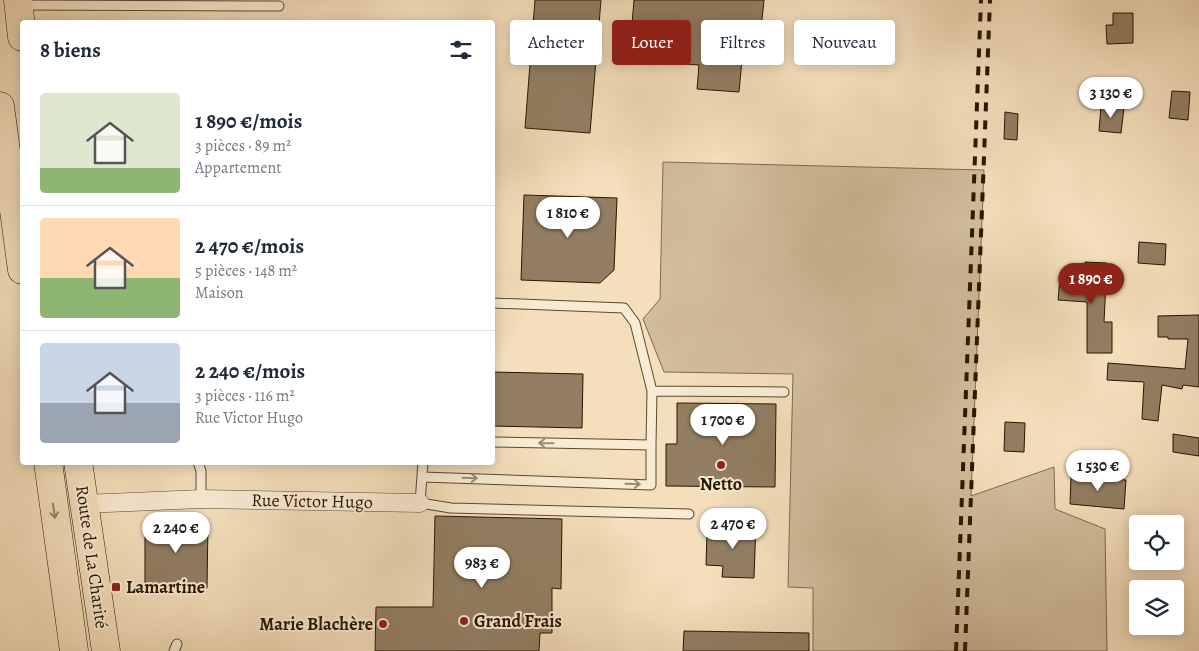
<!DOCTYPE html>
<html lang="fr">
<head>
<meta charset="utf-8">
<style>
  :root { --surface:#fff; --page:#f6f6f7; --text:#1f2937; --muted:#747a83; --line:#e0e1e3; --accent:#8f2418 }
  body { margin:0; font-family:Alegreya,serif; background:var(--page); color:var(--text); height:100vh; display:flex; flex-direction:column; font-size:19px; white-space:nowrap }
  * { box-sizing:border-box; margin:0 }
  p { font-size:16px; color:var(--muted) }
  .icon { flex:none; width:28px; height:28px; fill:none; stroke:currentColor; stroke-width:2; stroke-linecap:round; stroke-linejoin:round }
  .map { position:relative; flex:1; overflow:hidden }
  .drawer { position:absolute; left:20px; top:20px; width:475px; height:445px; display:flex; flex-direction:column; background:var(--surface); border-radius:5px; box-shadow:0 2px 12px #0003 }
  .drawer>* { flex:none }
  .guide { position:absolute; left:510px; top:20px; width:475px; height:45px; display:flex; gap:10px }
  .tools { position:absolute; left:1129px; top:515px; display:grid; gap:10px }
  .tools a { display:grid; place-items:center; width:55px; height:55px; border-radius:5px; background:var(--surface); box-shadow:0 2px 12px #0003; font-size:25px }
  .price { position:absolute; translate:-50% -42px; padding:0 11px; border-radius:18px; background:#fff; color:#222; font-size:16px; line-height:32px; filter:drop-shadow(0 1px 2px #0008) }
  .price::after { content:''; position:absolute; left:50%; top:30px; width:15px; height:11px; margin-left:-8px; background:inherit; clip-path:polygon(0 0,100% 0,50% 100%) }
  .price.active { background:var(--accent); color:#fff }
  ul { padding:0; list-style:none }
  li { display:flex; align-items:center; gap:15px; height:125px; padding:0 20px }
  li+li { border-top:1px solid var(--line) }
  li span { display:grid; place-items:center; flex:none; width:140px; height:100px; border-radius:5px; color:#555 }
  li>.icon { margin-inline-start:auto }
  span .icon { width:60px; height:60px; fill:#fffc; stroke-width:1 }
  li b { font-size:21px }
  h2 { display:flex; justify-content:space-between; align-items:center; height:60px; padding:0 20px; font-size:21px }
  .tag { padding:0 18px; border-radius:5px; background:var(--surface); box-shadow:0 2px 12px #0003; font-size:18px; line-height:45px }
  .tag.active { background:var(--accent); color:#fff }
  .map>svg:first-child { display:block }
  .green { fill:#d1bc9b; stroke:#7c6a4e }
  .building { fill:#927e62; stroke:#271701 }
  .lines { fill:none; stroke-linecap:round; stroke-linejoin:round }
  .lane-casing { stroke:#5a4930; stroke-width:11 }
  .street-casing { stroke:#5a4930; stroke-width:19 }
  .primary-casing { stroke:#271701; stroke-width:29 }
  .lane { stroke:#f8ead3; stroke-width:9 }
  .street { stroke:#f8ead3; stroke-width:18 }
  .primary { stroke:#f4debb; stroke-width:28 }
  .rail { stroke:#271701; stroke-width:4; stroke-dasharray:9 9; stroke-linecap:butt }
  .oneway { stroke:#9a8b74 }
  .oneway2 { stroke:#988467 }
  .poi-dot { fill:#8f2418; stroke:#f8ead3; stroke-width:2 }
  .labels { text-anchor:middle; stroke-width:4; stroke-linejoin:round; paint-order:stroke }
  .poi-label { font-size:18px; font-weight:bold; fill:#271701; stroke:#f8ead3; text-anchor:start }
  .street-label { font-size:18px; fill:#271701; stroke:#f8ead3 }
</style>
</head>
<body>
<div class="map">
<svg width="1199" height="651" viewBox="0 0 1199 651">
  <rect width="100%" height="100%" fill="#f4debb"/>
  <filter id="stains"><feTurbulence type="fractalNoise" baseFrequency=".004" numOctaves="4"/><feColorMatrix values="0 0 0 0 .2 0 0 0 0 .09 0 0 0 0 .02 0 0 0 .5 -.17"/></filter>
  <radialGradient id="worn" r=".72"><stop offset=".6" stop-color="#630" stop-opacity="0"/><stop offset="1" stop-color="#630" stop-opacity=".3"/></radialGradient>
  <path class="green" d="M 663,162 L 984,170 L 971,496 L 1054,467 L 1055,509 L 1105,529 L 1107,651 L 813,651 L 813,588 L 788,587 L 793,374 L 664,372 L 643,319 L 660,299 Z"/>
  <path class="building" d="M 535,0 L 601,0 L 590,133 L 525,128 Z
    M 634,0 L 764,0 L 761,29 L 745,28 L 739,92 L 697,89 L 699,65 L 629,60 Z
    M 1113,13 L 1133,13 L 1133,43 L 1107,44 L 1106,25 L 1113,25 Z
    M 1172,91 L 1190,92 L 1188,120 L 1169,118 Z
    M 1101,106 L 1124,108 L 1121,133 L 1099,131 Z
    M 1005,112 L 1018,114 L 1017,140 L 1004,139 Z
    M 524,195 L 617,198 L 614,270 L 600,283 L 521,280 Z
    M 1139,242 L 1166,244 L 1165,265 L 1138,263 Z
    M 1085,262 L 1107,263 L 1104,322 L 1112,322 L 1112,353 L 1087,353 L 1087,302 L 1058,300 L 1060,278 L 1084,280 Z
    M 1199,315 L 1199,387 L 1183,385 L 1182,389 L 1162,385 L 1158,421 L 1142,419 L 1144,382 L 1107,380 L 1108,363 L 1185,369 L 1188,339 L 1168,339 L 1168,337 L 1158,337 L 1158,316 Z
    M 492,372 L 583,374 L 582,428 L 492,426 Z
    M 677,403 L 776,404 L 775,487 L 666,486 L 666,444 L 677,444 Z
    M 1005,422 L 1025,423 L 1024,452 L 1004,451 Z
    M 1173,434 L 1199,438 L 1199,456 L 1173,452 Z
    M 1071,476 L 1126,480 L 1124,509 L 1070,504 Z
    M 435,516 L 562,519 L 561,589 L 552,588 L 552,633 L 540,633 L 539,651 L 375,651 L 376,607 L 433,607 Z
    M 145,521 L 208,522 L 207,588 L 145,587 Z
    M 724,522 L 756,523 L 754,578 L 722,577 L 723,566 L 706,565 L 707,533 L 723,533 Z
    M 684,631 L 809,633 L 809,651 L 683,651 Z"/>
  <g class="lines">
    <g class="lane-casing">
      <path id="lane" d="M 21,5 L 279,6
        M 492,303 L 624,308 L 635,323 L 652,391
        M 651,445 L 652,391 L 784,392
        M 198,462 L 201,471 L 201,499
        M 423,462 L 420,503 L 451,508 L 689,514
        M 422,477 L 651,485 L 651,445 L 492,442
        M 174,651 L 177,644"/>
    </g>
    <g class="street-casing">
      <path id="street" d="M 84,504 L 201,499 L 420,503"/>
    </g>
    <g class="primary-casing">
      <path id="primary" d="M 18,0 L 22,37
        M 0,106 L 22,270
        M 48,462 L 74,651
        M 78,462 L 106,651"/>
    </g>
    <use href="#lane" class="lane"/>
    <use href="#street" class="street"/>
    <use href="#primary" class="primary"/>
    <path class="rail" d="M 956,651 L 981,0
      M 965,651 L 990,0"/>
  </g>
  <defs><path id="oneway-shaft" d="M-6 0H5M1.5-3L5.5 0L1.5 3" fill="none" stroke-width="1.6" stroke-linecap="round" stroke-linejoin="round" transform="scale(1.25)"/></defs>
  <g class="oneway">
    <use href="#oneway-shaft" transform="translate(546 443) rotate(-179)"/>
    <use href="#oneway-shaft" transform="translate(470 478) rotate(2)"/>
    <use href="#oneway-shaft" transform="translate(633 484) rotate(2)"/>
  </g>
  <use class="oneway2" href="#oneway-shaft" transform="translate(54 511) rotate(82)"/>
  <g class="poi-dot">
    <circle cx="721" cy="465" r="5"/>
    <rect x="111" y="582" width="10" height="10" rx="2.5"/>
    <circle cx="464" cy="621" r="5"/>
    <circle cx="383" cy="624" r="5"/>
  </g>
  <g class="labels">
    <g class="poi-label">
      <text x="721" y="490" text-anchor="middle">Netto</text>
      <text x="126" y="593">Lamartine</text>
      <text x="474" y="627">Grand Frais</text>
      <text x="373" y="630" text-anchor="end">Marie Blachère</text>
    </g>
    <g class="street-label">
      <text transform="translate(312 501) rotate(1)" y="6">Rue Victor Hugo</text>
      <text transform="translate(92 557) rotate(82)" y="6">Route de La Charité</text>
    </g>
  </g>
  <rect width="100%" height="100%" filter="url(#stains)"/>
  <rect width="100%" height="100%" fill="url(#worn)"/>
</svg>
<div class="tools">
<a><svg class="icon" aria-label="locate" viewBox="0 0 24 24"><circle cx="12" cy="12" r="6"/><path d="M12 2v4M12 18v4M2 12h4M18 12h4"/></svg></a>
<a><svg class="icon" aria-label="layers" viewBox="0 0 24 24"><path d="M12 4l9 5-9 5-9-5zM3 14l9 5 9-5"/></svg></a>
</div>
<b class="price" style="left:1111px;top:119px">3 130 €</b>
<b class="price" style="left:568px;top:239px">1 810 €</b>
<b class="price active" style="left:1091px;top:305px">1 890 €</b>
<b class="price" style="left:723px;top:446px">1 700 €</b>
<b class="price" style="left:1098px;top:492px">1 530 €</b>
<b class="price" style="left:733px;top:550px">2 470 €</b>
<b class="price" style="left:176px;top:554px">2 240 €</b>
<b class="price" style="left:482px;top:589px">983 €</b>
<div class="guide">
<a class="tag">Acheter</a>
<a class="tag active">Louer</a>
<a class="tag">Filtres</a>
<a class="tag">Nouveau</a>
</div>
<section class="drawer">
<h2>8 biens<svg class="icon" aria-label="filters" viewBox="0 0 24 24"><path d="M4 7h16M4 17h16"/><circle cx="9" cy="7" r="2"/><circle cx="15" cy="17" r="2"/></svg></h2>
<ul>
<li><span style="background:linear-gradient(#dfe7d0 75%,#8fb573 0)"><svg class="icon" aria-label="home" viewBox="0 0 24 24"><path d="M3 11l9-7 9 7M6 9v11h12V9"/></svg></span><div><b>1 890 €/mois</b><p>3 pièces · 89 m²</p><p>Appartement</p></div></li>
<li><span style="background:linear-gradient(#ffd9b3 60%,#8fb573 0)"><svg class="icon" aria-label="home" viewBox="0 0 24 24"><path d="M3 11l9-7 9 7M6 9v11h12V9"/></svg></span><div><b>2 470 €/mois</b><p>5 pièces · 148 m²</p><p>Maison</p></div></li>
<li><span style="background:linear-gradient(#c9d6e8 60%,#9aa5b1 0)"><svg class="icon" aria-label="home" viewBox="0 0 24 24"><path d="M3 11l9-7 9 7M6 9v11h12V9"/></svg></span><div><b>2 240 €/mois</b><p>3 pièces · 116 m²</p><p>Rue Victor Hugo</p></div></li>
</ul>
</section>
</div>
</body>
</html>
